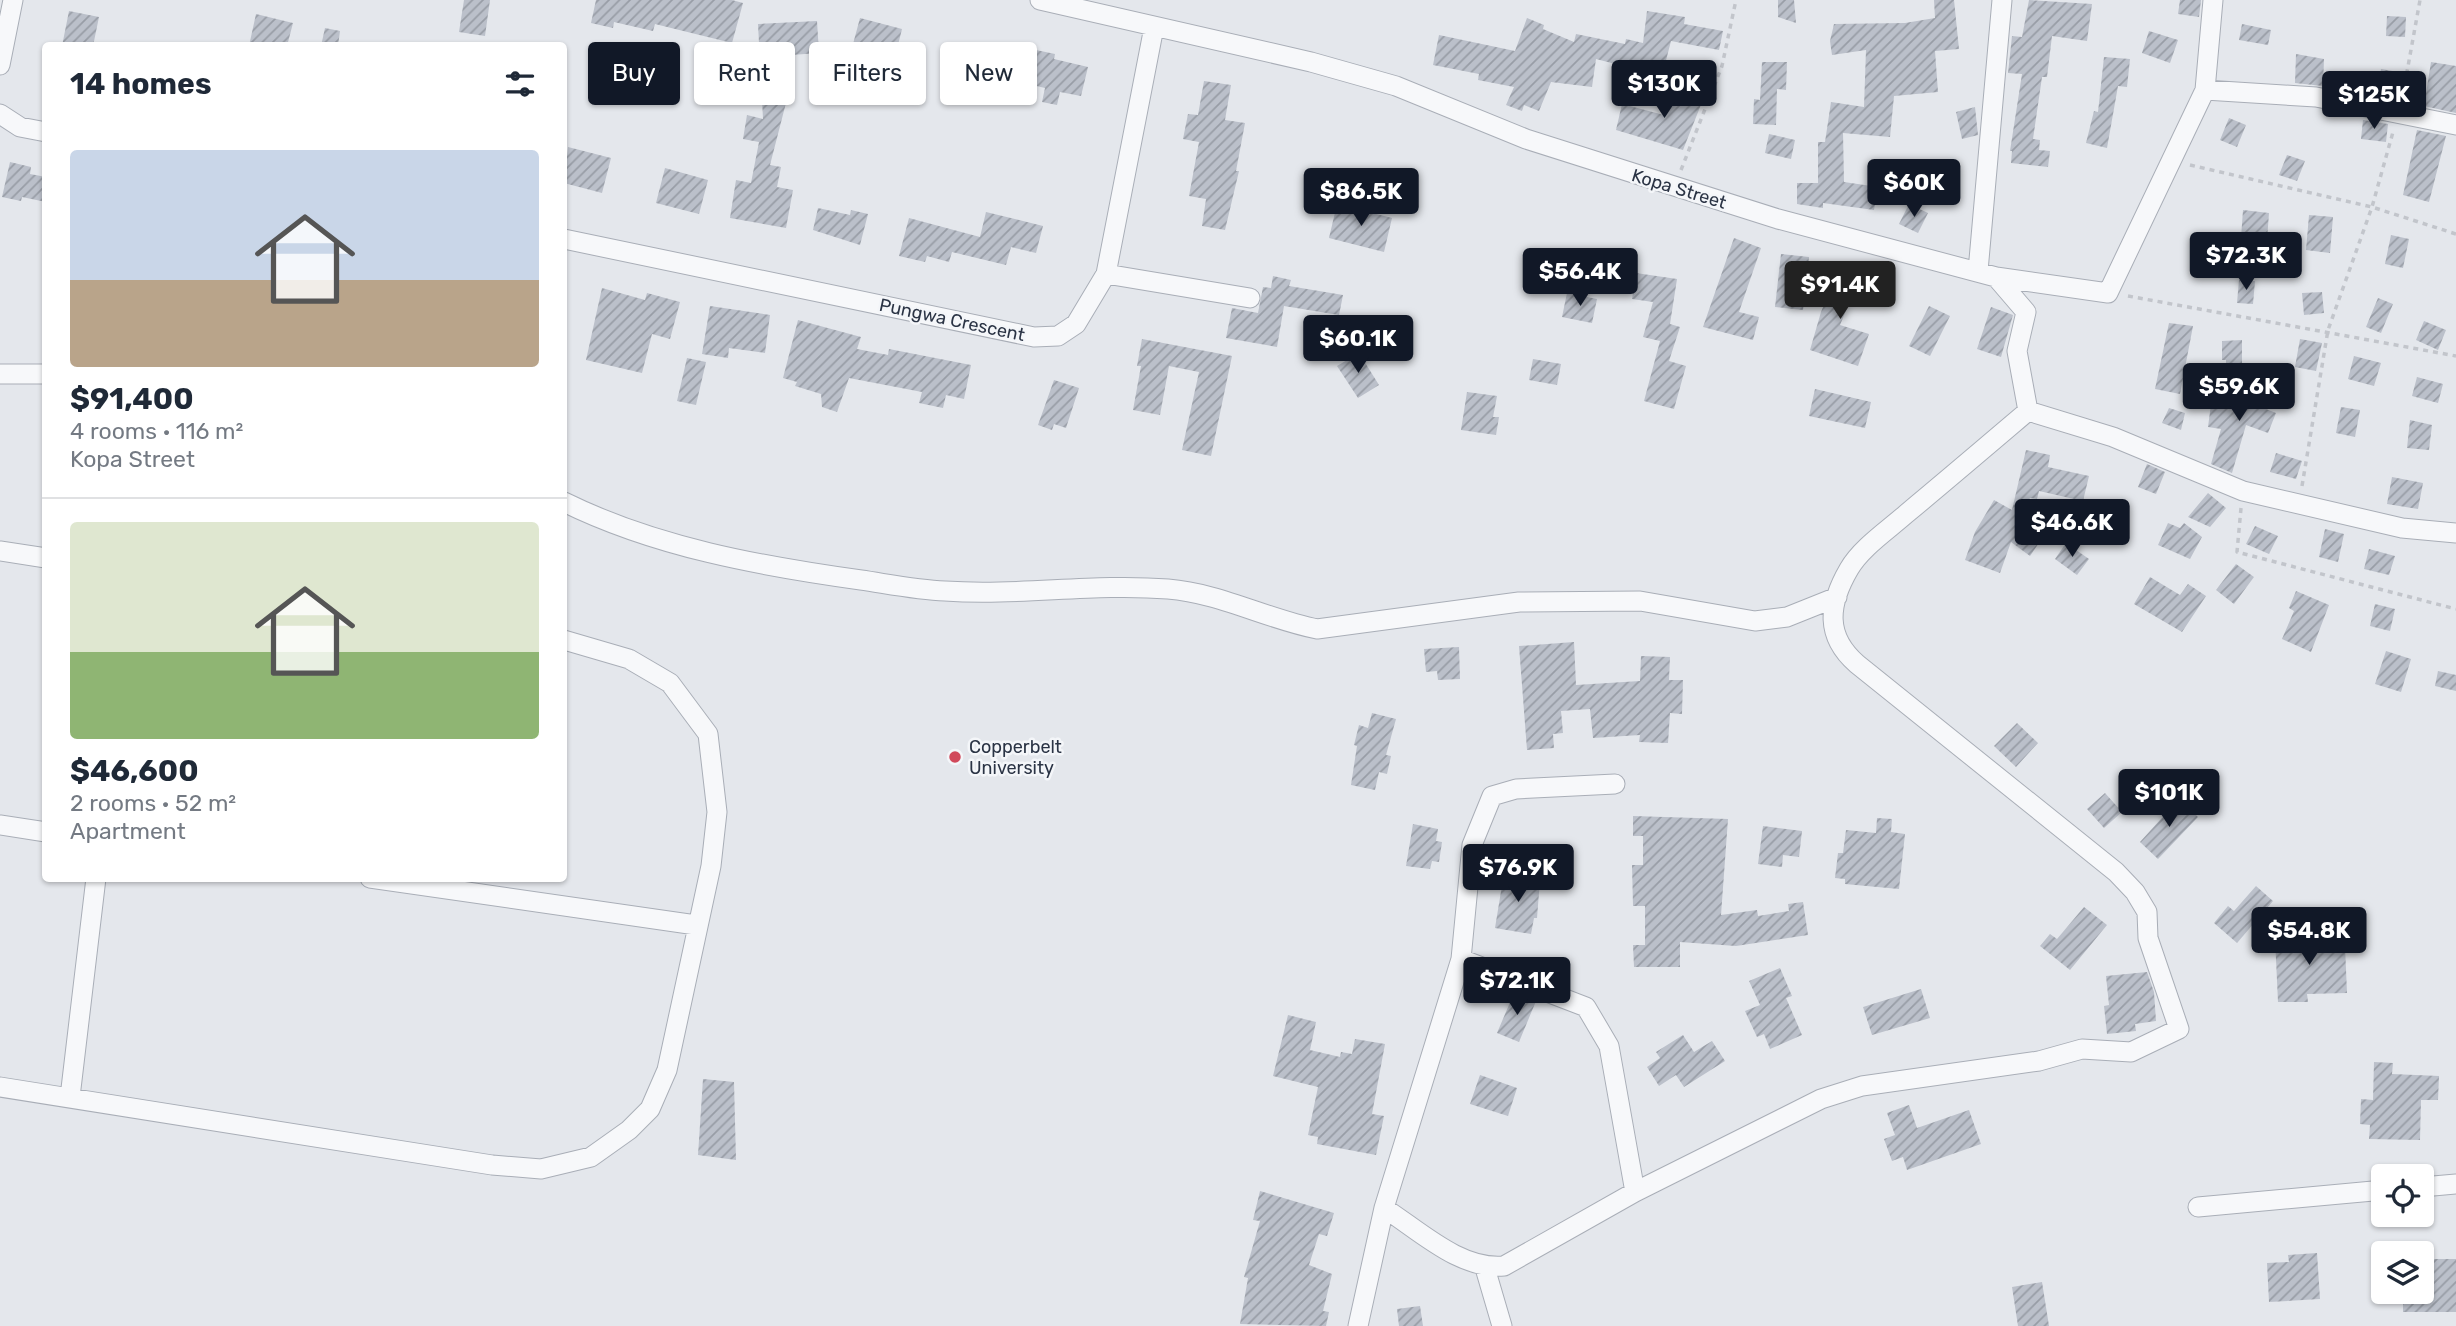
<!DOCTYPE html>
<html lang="en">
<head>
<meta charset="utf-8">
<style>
  :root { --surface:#fff; --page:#f6f6f7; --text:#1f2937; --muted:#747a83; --line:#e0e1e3; --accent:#111827 }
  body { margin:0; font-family:Rubik,sans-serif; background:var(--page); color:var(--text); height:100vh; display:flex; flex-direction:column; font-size:26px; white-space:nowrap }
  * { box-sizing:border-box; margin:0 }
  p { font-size:23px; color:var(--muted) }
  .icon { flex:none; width:38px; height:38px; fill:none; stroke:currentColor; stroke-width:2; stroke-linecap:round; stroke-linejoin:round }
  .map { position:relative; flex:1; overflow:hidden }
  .panel { position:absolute; left:42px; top:42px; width:525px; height:840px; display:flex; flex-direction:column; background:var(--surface); border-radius:7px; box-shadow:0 2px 5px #0004 }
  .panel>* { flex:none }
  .guide { position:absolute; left:588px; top:42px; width:665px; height:63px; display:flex; gap:14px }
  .controls { position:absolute; left:2371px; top:1164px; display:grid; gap:14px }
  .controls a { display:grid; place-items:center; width:63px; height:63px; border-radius:7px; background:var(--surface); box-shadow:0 2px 5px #0004; font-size:35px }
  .price { position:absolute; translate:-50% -60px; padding:0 16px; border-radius:7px; background:var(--accent); color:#fff; font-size:23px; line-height:46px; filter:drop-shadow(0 2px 4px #0008) }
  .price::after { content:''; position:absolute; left:50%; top:42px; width:21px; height:16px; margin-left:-10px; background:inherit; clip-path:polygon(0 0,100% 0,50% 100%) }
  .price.current { background:#222; color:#fff }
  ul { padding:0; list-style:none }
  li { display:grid; align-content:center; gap:14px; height:371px; padding:0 28px }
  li+li { border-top:2px solid var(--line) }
  li span { display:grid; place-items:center; height:217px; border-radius:7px; color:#555 }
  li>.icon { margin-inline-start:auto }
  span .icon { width:126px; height:126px; fill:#fffc; stroke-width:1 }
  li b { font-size:30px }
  h2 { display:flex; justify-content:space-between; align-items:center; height:84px; padding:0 28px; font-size:30px }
  .tag { padding:0 24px; border-radius:7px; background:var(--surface); box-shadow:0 2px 5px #0004; font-size:24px; line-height:63px }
  .tag.current { background:var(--accent); color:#fff }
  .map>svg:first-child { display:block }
  .building { fill:url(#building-hatch) }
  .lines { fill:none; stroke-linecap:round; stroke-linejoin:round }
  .minor-casing { stroke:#a9aeb7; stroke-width:21 }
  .path { stroke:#c2c5cb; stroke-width:3.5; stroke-dasharray:5 5; stroke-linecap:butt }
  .minor { stroke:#f7f8fa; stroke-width:19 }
  .poi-dot { fill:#d1495b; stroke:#f4f6f9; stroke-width:2.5 }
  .labels { text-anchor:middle; stroke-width:5; stroke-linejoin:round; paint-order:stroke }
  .street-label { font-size:18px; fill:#2b3445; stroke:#f4f6f9 }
  .poi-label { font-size:18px; fill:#2b3445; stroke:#f4f6f9; text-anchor:start }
</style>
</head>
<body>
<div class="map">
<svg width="2456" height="1326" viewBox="0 0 2456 1326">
  <defs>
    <pattern id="building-hatch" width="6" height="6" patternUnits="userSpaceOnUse" patternTransform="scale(1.75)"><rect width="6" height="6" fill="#bbc0ca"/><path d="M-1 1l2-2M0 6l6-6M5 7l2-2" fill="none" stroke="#989da6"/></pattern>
  </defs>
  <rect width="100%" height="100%" fill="#e4e7ec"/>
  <path class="building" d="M 464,0 L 490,0 L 485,36 L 459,32 Z
    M 596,0 L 732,0 L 743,3 L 732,43 L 655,24 L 653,31 L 614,22 L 613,28 L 591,23 Z
    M 1778,0 L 1794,0 L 1796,23 L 1778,17 Z
    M 1934,0 L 1954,0 L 1959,49 L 1935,51 L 1938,92 L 1894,96 L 1890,137 L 1843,133 L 1844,182 L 1878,187 L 1874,210 L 1823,203 L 1823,208 L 1797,204 L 1797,183 L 1818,183 L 1818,142 L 1825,142 L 1831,102 L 1864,107 L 1866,50 L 1832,55 L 1830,41 L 1834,24 L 1905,23 L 1935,18 Z
    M 2029,0 L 2092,4 L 2087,41 L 2052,36 L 2047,77 L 2042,77 L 2033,139 L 2040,140 L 2039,150 L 2050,151 L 2048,167 L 2011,163 L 2012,151 L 2010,151 L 2022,74 L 2008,73 L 2012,36 L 2022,37 Z
    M 2180,0 L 2201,0 L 2199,17 L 2178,14 Z
    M 69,11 L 99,17 L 93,46 L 62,46 Z
    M 1647,11 L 1685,17 L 1684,24 L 1723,31 L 1719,50 L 1671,41 L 1662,76 L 1596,59 L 1592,87 L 1551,82 L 1539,111 L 1524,105 L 1522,111 L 1506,105 L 1514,87 L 1478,80 L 1479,74 L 1433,65 L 1439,35 L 1515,51 L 1527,18 L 1544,25 L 1543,29 L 1574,42 L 1576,34 L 1625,44 L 1626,39 L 1643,43 Z
    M 256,14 L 293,23 L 287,46 L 249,46 Z
    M 2387,16 L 2406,17 L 2405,37 L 2386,36 Z
    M 860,18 L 902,29 L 894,61 L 879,57 L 877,66 L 849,59 Z
    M 817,21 L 819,53 L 791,55 L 793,99 L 787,99 L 770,165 L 781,167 L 777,187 L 793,190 L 786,228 L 730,218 L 736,180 L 751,183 L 759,142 L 743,139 L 747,115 L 763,119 L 758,24 Z
    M 2242,24 L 2271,30 L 2268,45 L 2239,40 Z
    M 325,28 L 340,31 L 338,46 L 321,46 Z
    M 2149,31 L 2178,40 L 2170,63 L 2142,53 Z
    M 1036,50 L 1055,54 L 1054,59 L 1088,67 L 1081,96 L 1060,92 L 1057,105 L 1042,102 L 1045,88 L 1028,84 Z
    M 2296,54 L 2324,59 L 2323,86 L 2295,83 Z
    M 2104,57 L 2130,59 L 2127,87 L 2118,86 L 2107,148 L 2086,143 L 2094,111 L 2098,112 Z
    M 1762,62 L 1787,62 L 1786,90 L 1777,89 L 1776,125 L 1753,124 L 1754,99 L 1760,100 Z
    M 2431,62 L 2456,66 L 2456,113 L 2424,106 Z
    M 2381,69 L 2404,73 L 2403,96 L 2377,92 Z
    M 1204,81 L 1231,85 L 1225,120 L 1245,123 L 1236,171 L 1239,171 L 1225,230 L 1202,226 L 1206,199 L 1189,196 L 1199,142 L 1183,139 L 1188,114 L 1198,115 Z
    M 1678,85 L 1704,97 L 1683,150 L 1616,130 L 1622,104 L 1664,115 Z
    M 1975,107 L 1978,135 L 1962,139 L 1956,112 Z
    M 2229,118 L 2246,125 L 2237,147 L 2220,140 Z
    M 2363,120 L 2388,124 L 2386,142 L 2361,139 Z
    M 2417,130 L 2446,136 L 2429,202 L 2403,195 Z
    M 1769,134 L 1795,140 L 1791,159 L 1765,153 Z
    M 568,147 L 611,158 L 602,193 L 564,183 Z
    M 2287,155 L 2305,161 L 2297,181 L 2279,175 Z
    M 10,162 L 31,167 L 30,174 L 46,177 L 46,202 L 22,197 L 21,201 L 2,197 Z
    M 1918,166 L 1939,167 L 1938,187 L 1917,186 Z
    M 665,168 L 708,180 L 699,214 L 656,203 Z
    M 1337,204 L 1392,218 L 1384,252 L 1329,238 Z
    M 1909,204 L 1928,213 L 1918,233 L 1899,224 Z
    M 818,208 L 850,215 L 851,210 L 868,214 L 860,245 L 813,230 Z
    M 2243,210 L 2269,213 L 2267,240 L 2241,238 Z
    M 986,212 L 1043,226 L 1036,253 L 1011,247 L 1006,265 L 952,252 L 949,262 L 927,256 L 925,262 L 899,256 L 909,218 L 980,237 Z
    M 2309,215 L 2333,217 L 2330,253 L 2306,250 Z
    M 2391,235 L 2409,239 L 2403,268 L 2385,264 Z
    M 1734,238 L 1761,248 L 1739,312 L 1759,317 L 1753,340 L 1703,327 Z
    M 1781,254 L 1809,257 L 1803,310 L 1775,307 Z
    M 1842,262 L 1863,270 L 1840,325 L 1869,334 L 1858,366 L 1810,350 L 1821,312 Z
    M 1636,273 L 1677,279 L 1670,324 L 1680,327 L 1669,361 L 1686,366 L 1674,409 L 1644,401 L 1660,341 L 1643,337 L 1653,302 L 1632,299 Z
    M 1273,276 L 1291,280 L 1289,286 L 1343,295 L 1339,315 L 1284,306 L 1277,347 L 1226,338 L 1232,308 L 1258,313 L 1263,287 L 1271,288 Z
    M 2239,280 L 2255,281 L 2253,304 L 2237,303 Z
    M 602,288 L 645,300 L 647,293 L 680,302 L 670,339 L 652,334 L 642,373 L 586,360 Z
    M 2322,292 L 2324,313 L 2304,315 L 2302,293 Z
    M 1567,293 L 1597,299 L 1592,323 L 1562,317 Z
    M 2378,298 L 2393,304 L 2381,333 L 2366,327 Z
    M 710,306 L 770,315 L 765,353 L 729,348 L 728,358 L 702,354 Z
    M 1929,306 L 1950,316 L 1930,356 L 1909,346 Z
    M 1991,307 L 2013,315 L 2001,357 L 1977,349 Z
    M 798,320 L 861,337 L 857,349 L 888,355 L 889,349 L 971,365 L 964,399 L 946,395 L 943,408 L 919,403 L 922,392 L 849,378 L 837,412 L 822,407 L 821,394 L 795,386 L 797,382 L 783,378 Z
    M 2424,321 L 2446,330 L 2438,350 L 2416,340 Z
    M 2169,323 L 2193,326 L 2180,394 L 2155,389 Z
    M 1142,339 L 1232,356 L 1211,456 L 1182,450 L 1199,372 L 1169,366 L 1160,415 L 1133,410 L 1141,366 L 1137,366 Z
    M 2300,339 L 2322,343 L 2316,371 L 2295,367 Z
    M 2242,340 L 2242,366 L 2226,366 L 2226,360 L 2222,360 L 2222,341 Z
    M 1359,353 L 1379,385 L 1358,398 L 1337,366 Z
    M 2354,356 L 2381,363 L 2374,386 L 2348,379 Z
    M 687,358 L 706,362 L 696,405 L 677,401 Z
    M 1533,359 L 1561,364 L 1557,385 L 1529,380 Z
    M 2248,374 L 2265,376 L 2261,407 L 2276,413 L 2268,433 L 2246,425 L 2232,473 L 2211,464 L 2221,429 L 2208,427 L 2211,404 L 2243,407 Z
    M 2417,377 L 2443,384 L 2438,403 L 2412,396 Z
    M 1054,380 L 1079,388 L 1066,428 L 1054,424 L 1052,430 L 1038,425 Z
    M 1815,389 L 1871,402 L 1865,428 L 1809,416 Z
    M 1467,392 L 1497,396 L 1493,417 L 1499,417 L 1496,435 L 1461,430 Z
    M 2341,407 L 2360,410 L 2355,437 L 2336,433 Z
    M 2169,408 L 2185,413 L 2181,430 L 2162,423 Z
    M 2410,420 L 2432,425 L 2429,450 L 2407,448 Z
    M 2026,450 L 2050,455 L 2048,467 L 2089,476 L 2083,501 L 2039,491 L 2037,499 L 2030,498 L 2018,519 L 2043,537 L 2030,556 L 2011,542 L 2000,573 L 1965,560 L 1975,532 L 1994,500 L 2012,510 Z
    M 2276,453 L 2302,461 L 2296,479 L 2270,472 Z
    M 2147,464 L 2165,472 L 2156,494 L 2138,487 Z
    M 2392,477 L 2423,483 L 2418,509 L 2387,504 Z
    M 2208,493 L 2226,508 L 2210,527 L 2188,517 Z
    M 2109,501 L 2128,506 L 2122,529 L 2103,525 Z
    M 2168,523 L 2180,528 L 2184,523 L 2202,537 L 2190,559 L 2158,545 Z
    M 2255,526 L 2278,536 L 2269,554 L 2246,544 Z
    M 2325,529 L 2344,534 L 2338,562 L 2319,557 Z
    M 2066,543 L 2089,559 L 2077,575 L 2055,559 Z
    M 2369,549 L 2395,556 L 2389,575 L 2364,569 Z
    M 2236,564 L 2254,577 L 2234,604 L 2216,590 Z
    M 2150,577 L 2180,595 L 2188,584 L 2206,596 L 2182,632 L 2134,604 Z
    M 2296,591 L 2329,605 L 2311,652 L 2282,639 L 2294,611 L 2289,608 Z
    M 2375,604 L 2395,609 L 2390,631 L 2370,626 Z
    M 1574,642 L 1576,685 L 1640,681 L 1641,656 L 1670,657 L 1669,680 L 1683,680 L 1682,714 L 1670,713 L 1668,743 L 1639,742 L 1640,735 L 1593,738 L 1590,709 L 1561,711 L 1563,733 L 1553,734 L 1554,748 L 1527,750 L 1519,646 Z
    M 1459,647 L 1460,679 L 1438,680 L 1437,671 L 1426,672 L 1424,649 Z
    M 2386,651 L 2411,659 L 2401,692 L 2375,684 Z
    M 2438,671 L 2456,675 L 2456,691 L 2435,686 Z
    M 1372,713 L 1396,719 L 1386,755 L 1391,756 L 1387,774 L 1379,772 L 1375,790 L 1351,785 L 1357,746 L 1354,745 L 1359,725 L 1368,728 Z
    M 2017,723 L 2038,743 L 2016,767 L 1994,746 Z
    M 2105,793 L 2122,812 L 2104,828 L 2087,809 Z
    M 2179,799 L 2198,817 L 2158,859 L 2140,842 Z
    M 1633,816 L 1728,819 L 1721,915 L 1757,910 L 1758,916 L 1789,911 L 1788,904 L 1803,902 L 1808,935 L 1736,946 L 1680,942 L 1680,967 L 1634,967 L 1633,945 L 1645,945 L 1645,906 L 1633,906 L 1632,865 L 1643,865 L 1643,836 L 1633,836 Z
    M 1877,818 L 1892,819 L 1891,832 L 1905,834 L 1899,889 L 1845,884 L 1845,879 L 1835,878 L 1838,853 L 1843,853 L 1846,830 L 1876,833 Z
    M 1413,824 L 1438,829 L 1436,841 L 1442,842 L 1439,862 L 1432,861 L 1430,869 L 1406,866 Z
    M 1763,826 L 1802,831 L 1799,857 L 1783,855 L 1782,867 L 1758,864 Z
    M 1504,873 L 1540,880 L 1537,918 L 1534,918 L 1531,934 L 1495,928 Z
    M 2256,886 L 2273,901 L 2237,943 L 2214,923 L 2228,906 L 2234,911 Z
    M 2084,907 L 2107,925 L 2070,970 L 2040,946 L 2050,934 L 2057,939 Z
    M 2324,926 L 2325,946 L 2345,946 L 2347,993 L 2307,994 L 2308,1002 L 2278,1002 L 2275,938 L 2306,937 L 2306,927 Z
    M 1780,968 L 1792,996 L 1786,998 L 1802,1035 L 1770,1049 L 1764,1034 L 1757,1037 L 1745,1011 L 1760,1005 L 1749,981 Z
    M 2147,972 L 2154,992 L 2156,1021 L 2135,1024 L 2136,1031 L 2107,1034 L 2104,1006 L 2109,1005 L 2106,976 Z
    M 1921,989 L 1930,1018 L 1872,1035 L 1863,1007 Z
    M 1514,993 L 1536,1001 L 1519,1042 L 1497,1033 Z
    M 1288,1015 L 1316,1022 L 1310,1050 L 1340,1057 L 1341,1052 L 1352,1054 L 1355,1039 L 1385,1044 L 1372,1114 L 1384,1116 L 1376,1155 L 1317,1144 L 1318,1137 L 1308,1135 L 1318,1087 L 1273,1076 Z
    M 1683,1035 L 1694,1052 L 1712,1041 L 1725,1061 L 1684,1087 L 1676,1075 L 1659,1086 L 1647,1067 L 1660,1058 L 1656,1052 Z
    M 2374,1062 L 2393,1063 L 2392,1074 L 2439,1076 L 2438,1100 L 2421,1100 L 2420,1140 L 2369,1139 L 2370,1125 L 2360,1124 L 2361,1099 L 2373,1100 Z
    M 1480,1075 L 1517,1088 L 1508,1116 L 1470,1104 Z
    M 703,1079 L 734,1082 L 736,1160 L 698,1155 Z
    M 1909,1105 L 1917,1128 L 1969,1110 L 1981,1144 L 1907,1170 L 1903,1157 L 1892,1161 L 1884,1139 L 1895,1135 L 1887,1113 Z
    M 1260,1191 L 1334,1213 L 1327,1236 L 1319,1234 L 1309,1265 L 1332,1274 L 1323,1311 L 1329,1312 L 1326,1326 L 1240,1324 L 1248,1278 L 1244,1277 L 1260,1221 L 1253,1220 Z
    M 2317,1253 L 2320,1299 L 2269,1302 L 2267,1263 L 2289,1262 L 2288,1255 Z
    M 2422,1259 L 2456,1259 L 2456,1312 L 2403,1312 L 2403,1292 L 2422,1292 Z
    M 2042,1282 L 2049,1326 L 2018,1326 L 2012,1287 Z
    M 1420,1306 L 1423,1326 L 1399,1326 L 1397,1309 Z"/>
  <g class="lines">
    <g class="minor-casing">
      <path id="minor" d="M 1040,0 L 1311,62 L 1396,86 L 1526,139 L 1778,219 L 1996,277 L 2108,293 L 2205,90 L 2213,0
        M 0,65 L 13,0
        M 2205,90 L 2316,97 L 2456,125
        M 0,114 L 20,127 L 46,132
        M 564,239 L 1034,337 L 1058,336 L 1076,324 L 1106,274 L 1154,27
        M 1978,271 L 2002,0
        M 1106,274 L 1250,298
        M 1996,277 L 2026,312 L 2017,351 L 2028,411
        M 0,374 L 46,374
        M 2028,411 L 2113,437 L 2243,491 L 2402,528 L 2456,533
        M 564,502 C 655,547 760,566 861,580 C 888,584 917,590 945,591 C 1019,596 1094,583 1168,589 C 1219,593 1267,619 1317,629 L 1519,602 L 1640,601 L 1755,621 L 1787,617 L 1837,597
        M 0,551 L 46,558
        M 0,825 L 46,832
        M 370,878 L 696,925
        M 1461,959 L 1586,1007 L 1609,1046 L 1635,1192
        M 0,1087 L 492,1165 L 541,1169 L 591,1157 L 629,1130 L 650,1109 L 667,1070 L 711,866 L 717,812 L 708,734 L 670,683 L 629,659 L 564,640
        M 70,1097 L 96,878
        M 2422,1187 L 2456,1184
        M 2198,1207 L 2384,1190
        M 1384,1208 C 1420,1231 1460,1270 1504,1266 L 1635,1192 L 1821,1099 L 1862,1086 L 2039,1061 L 2082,1049 L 2131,1052 L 2179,1029 L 2148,938 L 2147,912 L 2135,892 L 2116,872 L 1857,664 C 1825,636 1828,605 1849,569 C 1861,548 1888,530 1906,514 C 1947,480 1988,445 2028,411
        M 1485,1268 L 1502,1326
        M 1358,1326 L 1384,1208 L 1461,959 L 1472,845 L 1492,796 L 1516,789 L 1615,784"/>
    </g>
    <path class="path" d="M 2403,94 L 2420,0
      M 2190,165 L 2372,207 L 2456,234
      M 1681,170 L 1722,66 L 1736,0
      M 2128,296 L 2456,356
      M 2302,486 L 2328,330 L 2372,207 L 2393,132
      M 2241,508 L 2237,552 L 2456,609"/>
    <use href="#minor" class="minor"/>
  </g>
  <circle class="poi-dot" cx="955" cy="757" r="7"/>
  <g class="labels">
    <g class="street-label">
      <text transform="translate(1679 189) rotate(17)" y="6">Kopa Street</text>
      <text transform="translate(952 320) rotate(12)" y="6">Pungwa Crescent</text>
    </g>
    <g class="poi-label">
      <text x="969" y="753">Copperbelt<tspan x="969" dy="21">University</tspan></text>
    </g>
  </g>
</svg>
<div class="controls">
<a><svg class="icon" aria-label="locate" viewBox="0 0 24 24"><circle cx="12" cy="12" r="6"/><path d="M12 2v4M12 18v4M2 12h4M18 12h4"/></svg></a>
<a><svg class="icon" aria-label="layers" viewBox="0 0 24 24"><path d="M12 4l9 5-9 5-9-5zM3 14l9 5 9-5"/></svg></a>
</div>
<b class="price" style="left:1664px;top:120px">$130K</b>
<b class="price" style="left:2374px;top:131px">$125K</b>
<b class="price" style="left:1914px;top:219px">$60K</b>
<b class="price" style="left:1361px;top:228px">$86.5K</b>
<b class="price" style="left:2246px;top:292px">$72.3K</b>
<b class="price" style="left:1580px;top:308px">$56.4K</b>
<b class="price current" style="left:1840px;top:321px">$91.4K</b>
<b class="price" style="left:1358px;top:375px">$60.1K</b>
<b class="price" style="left:2239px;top:423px">$59.6K</b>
<b class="price" style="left:2072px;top:559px">$46.6K</b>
<b class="price" style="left:2169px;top:829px">$101K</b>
<b class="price" style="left:1518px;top:904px">$76.9K</b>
<b class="price" style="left:2309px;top:967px">$54.8K</b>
<b class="price" style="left:1517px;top:1017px">$72.1K</b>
<div class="guide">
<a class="tag current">Buy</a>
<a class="tag">Rent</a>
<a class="tag">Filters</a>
<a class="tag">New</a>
</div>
<section class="panel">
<h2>14 homes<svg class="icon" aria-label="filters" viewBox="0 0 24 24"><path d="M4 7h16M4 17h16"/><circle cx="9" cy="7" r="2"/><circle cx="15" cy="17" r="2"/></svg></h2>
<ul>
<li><span style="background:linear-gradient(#c9d6e8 60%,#b9a48a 0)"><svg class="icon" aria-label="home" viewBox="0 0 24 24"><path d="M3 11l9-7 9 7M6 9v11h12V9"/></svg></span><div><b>$91,400</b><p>4 rooms · 116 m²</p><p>Kopa Street</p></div></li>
<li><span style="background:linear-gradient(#dfe7d0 60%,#8fb573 0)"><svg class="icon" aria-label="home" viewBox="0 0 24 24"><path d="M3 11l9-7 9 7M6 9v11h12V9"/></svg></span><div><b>$46,600</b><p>2 rooms · 52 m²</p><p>Apartment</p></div></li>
</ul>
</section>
</div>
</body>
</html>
